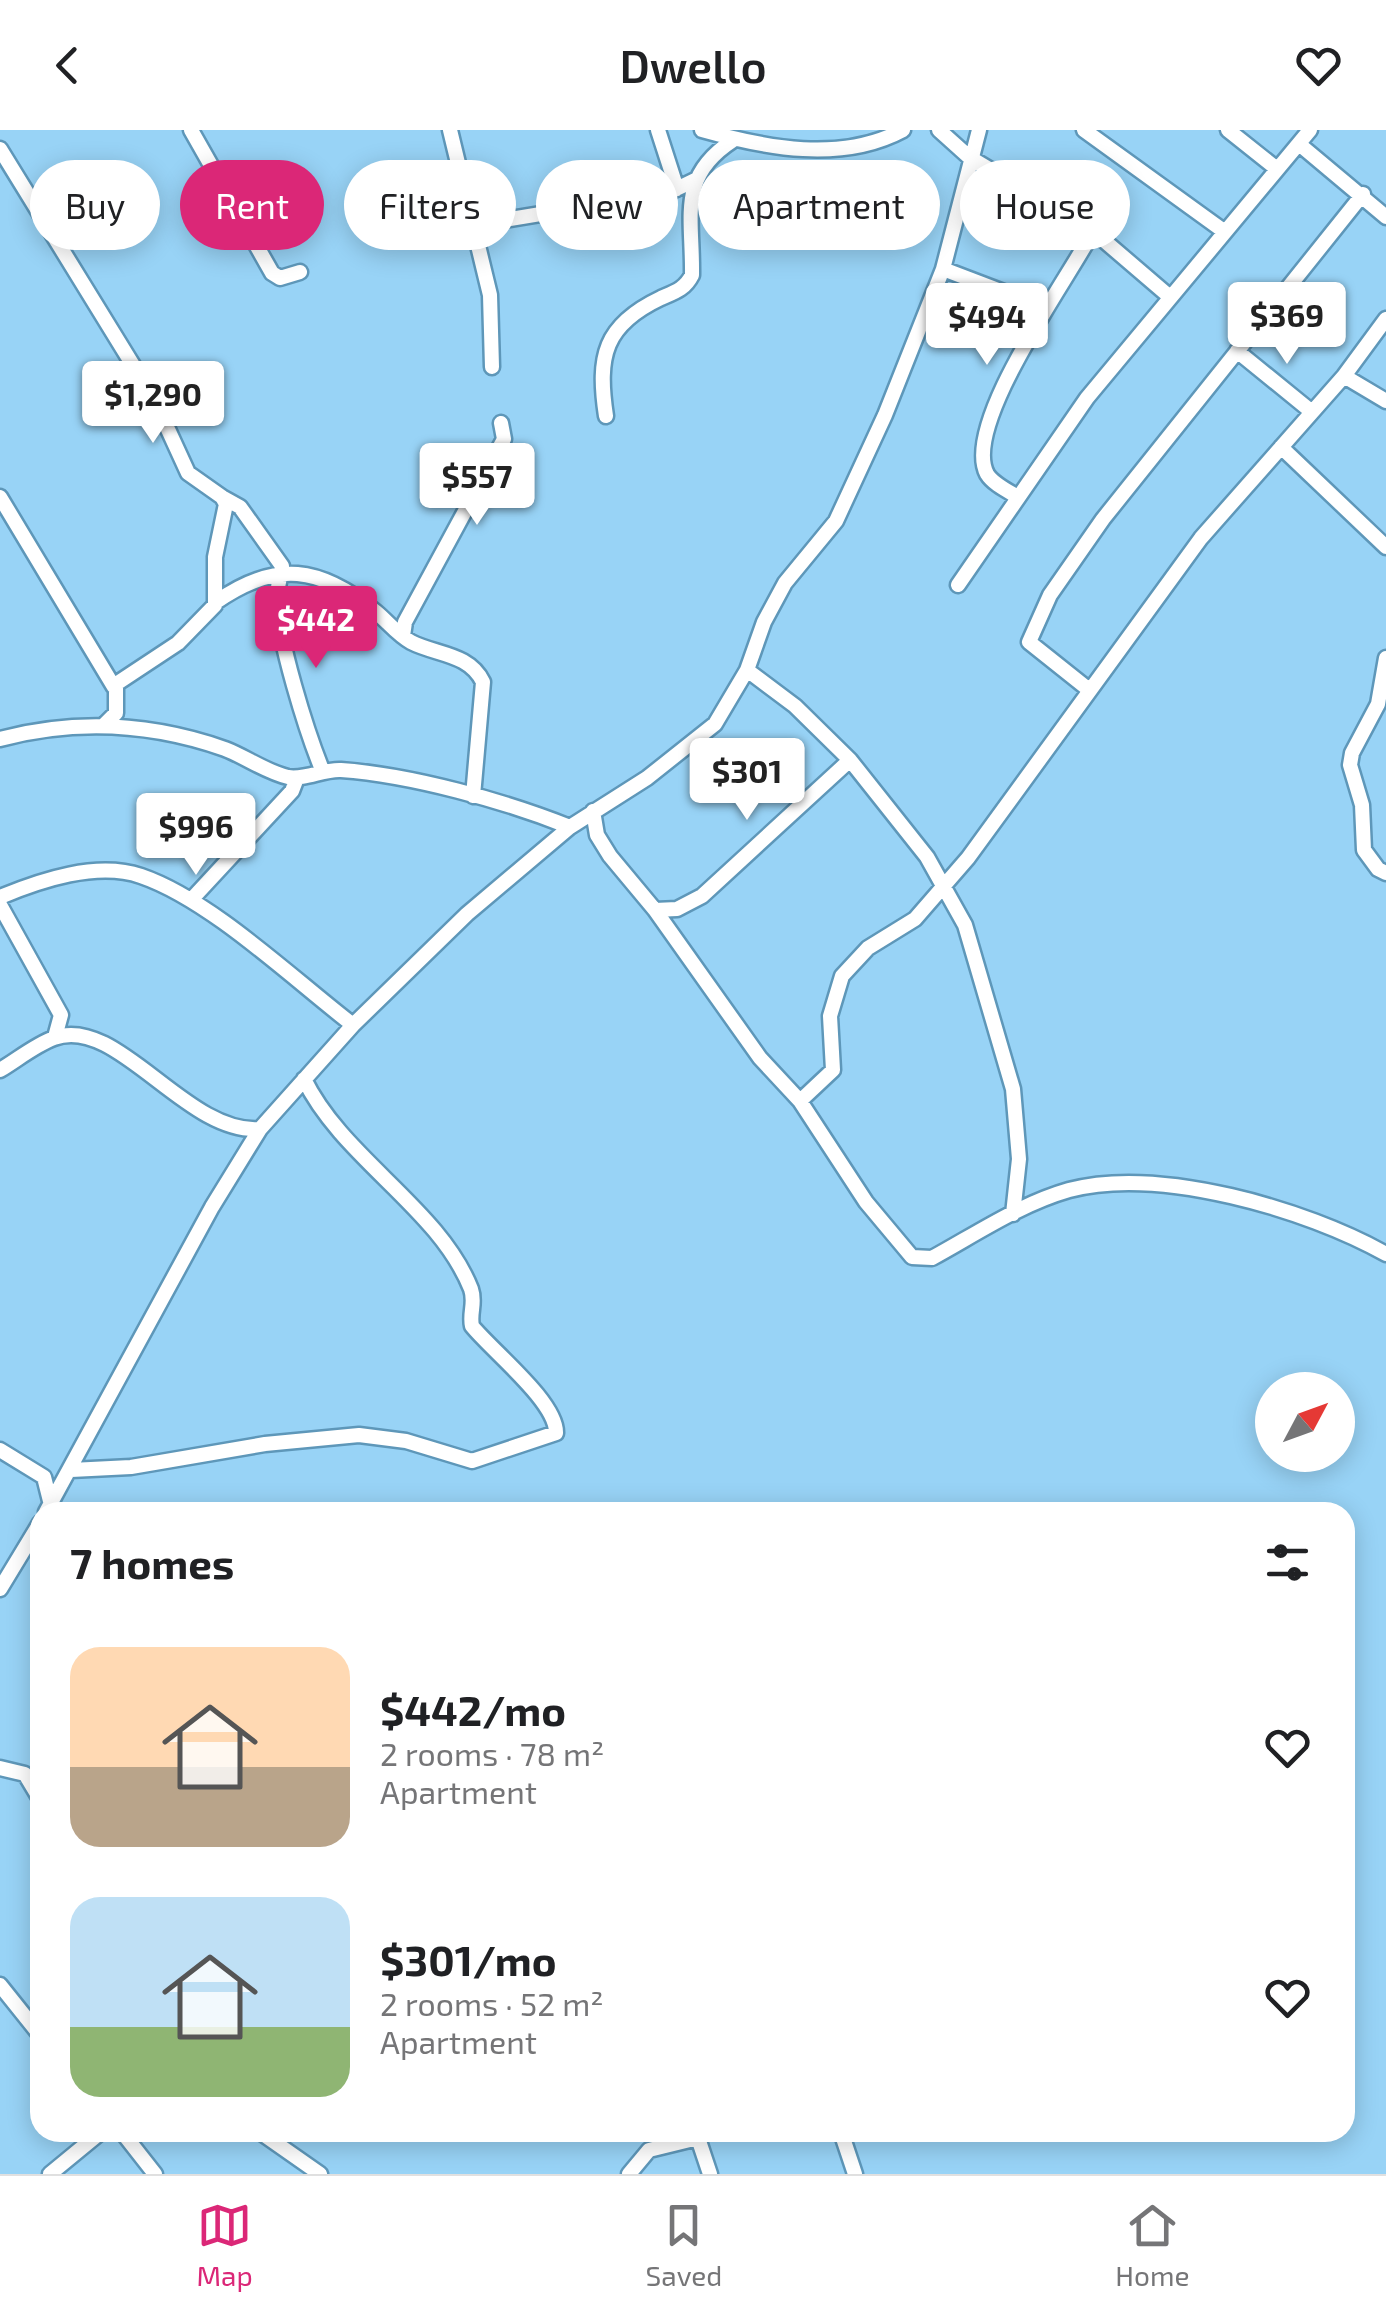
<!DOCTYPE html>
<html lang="en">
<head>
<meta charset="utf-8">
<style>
  :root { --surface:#fff; --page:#f6f6f6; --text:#202124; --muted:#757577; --line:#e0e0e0; --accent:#db2777 }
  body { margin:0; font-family:"Exo 2",sans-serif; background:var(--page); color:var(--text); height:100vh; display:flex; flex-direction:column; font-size:38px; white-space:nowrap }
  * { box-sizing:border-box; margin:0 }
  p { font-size:32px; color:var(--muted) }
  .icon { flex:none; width:55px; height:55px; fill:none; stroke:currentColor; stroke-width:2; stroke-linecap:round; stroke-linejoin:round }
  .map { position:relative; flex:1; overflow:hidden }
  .sheet { position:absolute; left:30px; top:1372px; width:1325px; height:640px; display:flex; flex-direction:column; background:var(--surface); border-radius:30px; box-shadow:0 5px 25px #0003 }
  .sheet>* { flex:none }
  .guide { position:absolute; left:30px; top:30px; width:1328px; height:90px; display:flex; gap:20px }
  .needle { width:65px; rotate:49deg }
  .fabs { position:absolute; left:1255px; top:1242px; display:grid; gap:20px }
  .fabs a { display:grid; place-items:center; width:100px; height:100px; border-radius:50%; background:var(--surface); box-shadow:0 5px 25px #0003; font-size:50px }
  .price { position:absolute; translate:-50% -85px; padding:0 22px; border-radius:10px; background:#fff; color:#222; font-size:32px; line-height:65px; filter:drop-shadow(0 2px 5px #0008) }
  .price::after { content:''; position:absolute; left:50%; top:60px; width:30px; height:22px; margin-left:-15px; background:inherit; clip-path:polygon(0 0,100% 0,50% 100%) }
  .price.on { background:var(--accent); color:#fff }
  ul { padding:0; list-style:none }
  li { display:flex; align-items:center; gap:30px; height:250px; padding:0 40px }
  li span { display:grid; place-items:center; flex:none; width:280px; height:200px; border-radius:30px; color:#555 }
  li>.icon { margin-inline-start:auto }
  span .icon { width:120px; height:120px; fill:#fffc; stroke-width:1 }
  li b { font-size:42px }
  h2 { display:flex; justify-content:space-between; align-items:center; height:120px; padding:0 40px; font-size:42px }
  .pill { padding:0 35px; border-radius:45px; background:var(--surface); box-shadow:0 5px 25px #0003; font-size:35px; line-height:90px }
  .pill.on { background:var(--accent); color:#fff }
  header { display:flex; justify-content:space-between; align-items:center; height:130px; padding:0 40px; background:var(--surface); font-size:45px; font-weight:600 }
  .tabs { display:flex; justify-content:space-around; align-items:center; height:140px; border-top:2px solid var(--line); background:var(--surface); font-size:28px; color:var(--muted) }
  .tabs a { display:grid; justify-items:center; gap:5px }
  .tabs .on { color:var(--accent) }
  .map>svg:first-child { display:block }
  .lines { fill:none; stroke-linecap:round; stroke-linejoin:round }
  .minor-casing { stroke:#5e97b9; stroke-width:19 }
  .minor { stroke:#fff; stroke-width:14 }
</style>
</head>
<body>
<header><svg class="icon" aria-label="back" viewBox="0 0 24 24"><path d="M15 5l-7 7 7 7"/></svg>Dwello<svg class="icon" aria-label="heart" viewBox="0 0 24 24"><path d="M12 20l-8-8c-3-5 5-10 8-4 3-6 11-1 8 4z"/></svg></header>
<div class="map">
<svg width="1386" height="2044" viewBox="0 0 1386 2044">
  <rect width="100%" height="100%" fill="#98d3f6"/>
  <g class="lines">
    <g class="minor-casing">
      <path id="minor" d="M 191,0 L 272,143 L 280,148 L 300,142
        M 450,0 L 490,165 L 492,237
        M 658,0 L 677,59
        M 702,0 C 766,18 841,33 903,0
        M 939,0 L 969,27 L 1093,101 L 1170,167
        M 1084,0 L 1225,102
        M 1228,0 L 1277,39
        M 1299,14 L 1386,87
        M 0,19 L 155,271 L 188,343 L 222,367 L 226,374 L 215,427 L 215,475 L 178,513 L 116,554 L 116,583 L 105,594
        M 474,95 L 668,63 L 695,50
        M 943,139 L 1006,163 L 1027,210
        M 1237,221 L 1312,282
        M 1344,246 L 1386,271
        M 606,286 C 597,226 604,195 661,168 C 675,162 685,159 692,145 C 693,87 677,47 732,11
        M 1281,317 L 1386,417
        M 0,367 L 114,557
        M 222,367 L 240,377 L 282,436 C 281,446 277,457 277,467 C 277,508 307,603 323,642
        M 1018,367 C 1008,361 993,354 987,344 C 961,295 1069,148 1093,101
        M 958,455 L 1087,268 L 1310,0
        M 216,472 C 276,430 320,436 376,482 C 387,491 398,505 411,512 C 436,525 469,523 483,552 L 473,666
        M 403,506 L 405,492 L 504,309 L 501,293
        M 1386,528 L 1378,574 L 1352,623 L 1350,635 L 1362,675 L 1364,720 L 1378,739 L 1386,743
        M 747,540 L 795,576 L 850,630 L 927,727 L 965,795 L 1013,959 L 1019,1029 L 1013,1084
        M 1088,559 L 1029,512 L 1050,465 L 1103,389 L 1363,64
        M 0,609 C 76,589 151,593 225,619 C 246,627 266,642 288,647 C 306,650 323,639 341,640 C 411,645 505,671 570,697
        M 593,681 L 597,705 L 610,726 L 655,780 L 760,928 L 800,971 L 866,1072 L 912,1127 L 932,1128 C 976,1104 1020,1074 1069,1060 C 1159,1036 1306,1079 1386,1124
        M 0,767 C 41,750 97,731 141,746 C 211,770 293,849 353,895
        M 191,770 L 292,661 L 297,648
        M 0,775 L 61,885 L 55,907
        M 655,780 L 677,779 L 702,766 L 850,630
        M 0,940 C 17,930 35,915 54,908 C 117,884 186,1005 260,999
        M 800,971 L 833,940 L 830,886 L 842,846 L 868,818 L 915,789 L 968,728 L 1201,408 L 1344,246 L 1386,189
        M 0,1320 L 44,1347 L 51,1375
        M 71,1340 L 131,1337 L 265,1314 L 359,1305 L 406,1311 L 472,1331 L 556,1303 C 557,1272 492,1221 472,1196 C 469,1183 476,1173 471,1159 C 439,1078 343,1029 304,949
        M 46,1382 L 212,1077 L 260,999 L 353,895 L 467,784 L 570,697 L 647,648 L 715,594 L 747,540 L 764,492 L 785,453 L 836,391 L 885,285 L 943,139 L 979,0
        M 0,1459 L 40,1393
        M 0,1638 L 25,1644 L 40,1669
        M 0,1855 L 40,1905
        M 122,2002 L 155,2044
        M 260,2002 L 320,2044
        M 696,2002 L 710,2044
        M 841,2002 L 855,2044
        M 50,2044 L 101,2002
        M 629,2044 L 649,2020 L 698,2008"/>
    </g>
    <use href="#minor" class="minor"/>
  </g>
</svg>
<div class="fabs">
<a><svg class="needle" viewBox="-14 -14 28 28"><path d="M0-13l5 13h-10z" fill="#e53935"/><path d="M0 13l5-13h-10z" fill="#757577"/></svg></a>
</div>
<b class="price" style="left:1287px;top:237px">$369</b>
<b class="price" style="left:987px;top:238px">$494</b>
<b class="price" style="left:153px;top:316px">$1,290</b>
<b class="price" style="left:477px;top:398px">$557</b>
<b class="price on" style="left:316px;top:541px">$442</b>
<b class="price" style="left:747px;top:693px">$301</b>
<b class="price" style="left:196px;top:748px">$996</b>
<div class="guide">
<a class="pill">Buy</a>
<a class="pill on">Rent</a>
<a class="pill">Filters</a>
<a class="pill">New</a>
<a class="pill">Apartment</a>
<a class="pill">House</a>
</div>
<section class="sheet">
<h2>7 homes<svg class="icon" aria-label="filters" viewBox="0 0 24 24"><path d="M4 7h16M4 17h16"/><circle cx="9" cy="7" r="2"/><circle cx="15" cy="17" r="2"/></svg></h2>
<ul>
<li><span style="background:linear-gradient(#ffd9b3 60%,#b9a48a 0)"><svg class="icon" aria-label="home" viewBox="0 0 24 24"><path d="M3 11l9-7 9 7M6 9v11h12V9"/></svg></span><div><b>$442/mo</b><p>2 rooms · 78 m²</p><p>Apartment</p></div><svg class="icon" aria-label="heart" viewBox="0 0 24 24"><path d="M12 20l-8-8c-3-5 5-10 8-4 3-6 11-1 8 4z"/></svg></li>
<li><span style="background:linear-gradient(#bfe0f5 65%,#8fb573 0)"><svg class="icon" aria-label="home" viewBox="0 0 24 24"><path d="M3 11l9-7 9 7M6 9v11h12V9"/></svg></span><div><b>$301/mo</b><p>2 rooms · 52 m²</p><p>Apartment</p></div><svg class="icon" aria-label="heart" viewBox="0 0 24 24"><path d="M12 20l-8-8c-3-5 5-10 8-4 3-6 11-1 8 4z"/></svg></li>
</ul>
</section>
</div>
<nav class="tabs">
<a class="on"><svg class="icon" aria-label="map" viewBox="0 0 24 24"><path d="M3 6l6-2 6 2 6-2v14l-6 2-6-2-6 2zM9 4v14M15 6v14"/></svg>Map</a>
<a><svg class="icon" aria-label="saved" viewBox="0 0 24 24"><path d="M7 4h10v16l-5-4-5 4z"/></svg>Saved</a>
<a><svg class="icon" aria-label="home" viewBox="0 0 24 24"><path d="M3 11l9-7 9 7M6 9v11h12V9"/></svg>Home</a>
</nav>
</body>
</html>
